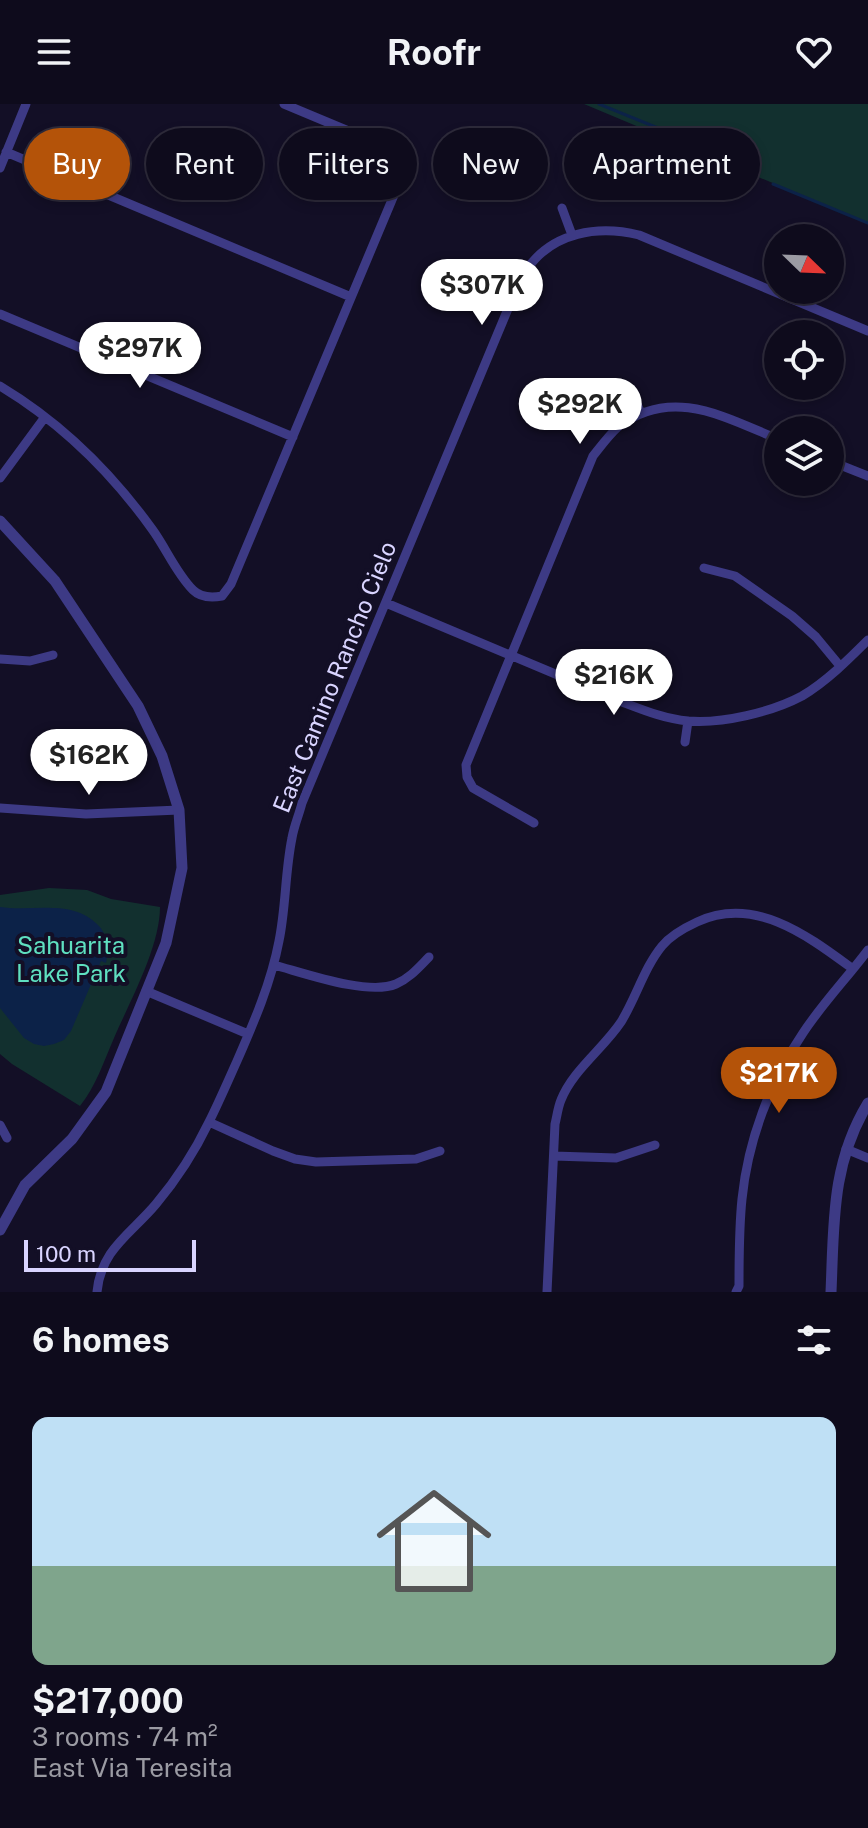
<!DOCTYPE html>
<html lang="en">
<head>
<meta charset="utf-8">
<style>
  :root { --surface:#0e0b1c; --page:#1c1929; --text:#f1f3f6; --muted:#9b9ba3; --line:#2e2b3b; --accent:#b45309 }
  body { margin:0; font-family:"Public Sans",sans-serif; background:var(--page); color:var(--text); height:100vh; display:flex; flex-direction:column; font-size:30px; white-space:nowrap }
  * { box-sizing:border-box; margin:0 }
  p { font-size:26px; color:var(--muted) }
  .icon { flex:none; width:44px; height:44px; fill:none; stroke:currentColor; stroke-width:2; stroke-linecap:round; stroke-linejoin:round }
  .map { position:relative; height:1188px; overflow:hidden }
  .details { display:flex; flex-direction:column; background:var(--surface); flex:1 }
  .details>* { flex:none }
  .banner { position:absolute; left:24px; top:24px; width:820px; height:72px; display:flex; gap:16px }
  .needle { width:52px; rotate:113deg }
  .controls { position:absolute; left:764px; top:120px; display:grid; gap:16px }
  .controls a { display:grid; place-items:center; width:80px; height:80px; border-radius:50%; background:var(--surface); box-shadow:0 4px 12px #0003,0 0 0 2px var(--line); font-size:40px }
  .scale { position:absolute; left:24px; bottom:20px; width:172px; box-sizing:border-box; padding-left:8px; border:4px solid #d9d4ff; border-top:0; font-size:22px; line-height:28px; white-space:nowrap; color:#d9d4ff; -webkit-text-stroke:6px #130f26; paint-order:stroke }
  .price { position:absolute; translate:-50% -68px; padding:0 18px; border-radius:28px; background:#fff; color:#222; font-size:26px; line-height:52px; filter:drop-shadow(0 2px 4px #0008) }
  .price::after { content:''; position:absolute; left:50%; top:48px; width:24px; height:18px; margin-left:-12px; background:inherit; clip-path:polygon(0 0,100% 0,50% 100%) }
  .price.current { background:var(--accent); color:#fff }
  ul { padding:0; list-style:none }
  li { display:grid; align-content:center; gap:16px; height:424px; padding:0 32px }
  li+li { border-top:2px solid var(--line) }
  li span { display:grid; place-items:center; height:248px; border-radius:16px; color:#555 }
  li>.icon { margin-inline-start:auto }
  span .icon { width:144px; height:144px; fill:#fffc; stroke-width:1 }
  li b { font-size:34px }
  h2 { display:flex; justify-content:space-between; align-items:center; height:96px; padding:0 32px; font-size:34px }
  .pill { padding:0 28px; border-radius:36px; background:var(--surface); box-shadow:0 4px 12px #0003,0 0 0 2px var(--line); font-size:28px; line-height:72px }
  .pill.current { background:var(--accent); color:#fff }
  header { display:flex; justify-content:space-between; align-items:center; height:104px; padding:0 32px; background:var(--surface); font-size:36px; font-weight:700 }
  .map>svg:first-child { display:block }
  .green { fill:#12302f }
  .water { fill:#0c2248 }
  .lines { fill:none; stroke-linecap:round; stroke-linejoin:round }
  .stream { stroke:#0c2248; stroke-width:3 }
  .minor { stroke:#3d3a85; stroke-width:9 }
  .tertiary { stroke:#3d3a85; stroke-width:11 }
  .labels { text-anchor:middle; stroke-width:8; stroke-linejoin:round; paint-order:stroke }
  .street-label { font-size:24px; fill:#d9d4ff; stroke:#130f26 }
  .park-label { font-size:24px; fill:#5fe0c0; stroke:#130f26 }
</style>
</head>
<body>
<header><svg class="icon" aria-label="menu" viewBox="0 0 24 24"><path d="M4 6h16M4 12h16M4 18h16"/></svg>Roofr<svg class="icon" aria-label="heart" viewBox="0 0 24 24"><path d="M12 20l-8-8c-3-5 5-10 8-4 3-6 11-1 8 4z"/></svg></header>
<div class="map">
<svg width="868" height="1188" viewBox="0 0 868 1188">
  <rect width="100%" height="100%" fill="#130f26"/>
  <path class="green" d="M 584,0 L 868,0 L 868,119 Z
    M 49,784 L 87,786 L 111,795 L 160,803 C 160,843 130,897 114,934 C 104,957 96,982 80,1002 L 12,960 L 0,950 L 0,791 Z"/>
  <path class="water" d="M 0,803 C 33,808 73,794 99,822 C 108,832 109,846 106,859 L 101,857 L 71,927 L 64,936 L 54,940 L 44,942 L 34,940 L 24,934 L 0,904 Z"/>
  <g class="lines">
    <path class="stream" d="M 599,0 L 690,37
      M 773,80 L 868,119"/>
    <path class="minor" d="M 6,48 L 351,193
      M 0,64 L 26,0
      M 562,104 L 572,131
      M 0,210 L 293,333
      M 0,282 C 60,318 111,368 152,425 C 166,444 176,469 193,486 C 201,494 211,494 222,492 L 231,480 L 402,72 L 403,57 L 394,46 L 284,0
      M 632,290 L 641,309
      M 830,357 L 868,372
      M 0,374 L 45,313
      M 704,464 L 735,472 L 792,512 L 816,533 L 840,562
      M 386,499 L 622,598 C 643,606 665,615 688,617 C 722,620 772,608 802,592 C 826,578 849,555 868,536
      M 0,555 L 30,557 L 53,551
      M 685,638 L 688,617
      M 0,704 L 86,710 L 179,706
      M 534,719 L 473,684 L 467,673 L 466,661 L 593,352 C 601,342 609,331 618,323 C 672,282 724,313 778,335
      M 274,861 C 304,869 368,892 396,880 C 410,874 419,863 429,853
      M 146,887 L 248,930
      M 209,1018 L 273,1047 L 295,1055 L 316,1058 L 416,1055 L 440,1047
      M 0,1021 L 7,1034
      M 846,1045 L 868,1054
      M 554,1052 L 616,1054 L 655,1041
      M 97,1188 C 101,1145 131,1130 156,1100 C 177,1075 195,1047 209,1018 C 219,998 228,977 237,957 C 254,918 271,879 279,837 C 286,803 285,768 292,734 C 294,722 299,711 302,699 L 515,188 C 519,181 522,172 527,165 C 553,128 598,121 639,131 L 868,227
      M 547,1188 L 555,1020 C 557,1012 558,1003 561,996 C 573,966 603,945 621,918 C 636,894 644,864 662,842 C 671,831 684,824 697,818 C 755,791 808,832 853,865
      M 736,1188 L 739,1182 C 739,1153 739,1124 742,1095 C 748,1036 770,978 803,929 C 822,900 847,874 868,846"/>
    <path class="tertiary" d="M 0,417 L 55,477 L 138,602 L 162,652 L 179,706 L 182,764 L 166,839 L 106,988 L 72,1035 L 25,1081 L 0,1126
      M 831,1188 C 834,1120 831,1060 868,999"/>
  </g>
  <g class="labels">
    <g class="street-label">
      <text transform="translate(335 573) rotate(-68)" y="8">East Camino Rancho Cielo</text>
    </g>
    <g class="park-label">
      <text x="71" y="850">Sahuarita<tspan x="71" dy="28">Lake Park</tspan></text>
    </g>
  </g>
</svg>
<div class="controls">
<a><svg class="needle" viewBox="-14 -14 28 28"><path d="M0-13l5 13h-10z" fill="#e53935"/><path d="M0 13l5-13h-10z" fill="#9b9ba3"/></svg></a>
<a><svg class="icon" aria-label="locate" viewBox="0 0 24 24"><circle cx="12" cy="12" r="6"/><path d="M12 2v4M12 18v4M2 12h4M18 12h4"/></svg></a>
<a><svg class="icon" aria-label="layers" viewBox="0 0 24 24"><path d="M12 4l9 5-9 5-9-5zM3 14l9 5 9-5"/></svg></a>
</div>
<div class="scale">100 m</div>
<b class="price" style="left:482px;top:223px">$307K</b>
<b class="price" style="left:140px;top:286px">$297K</b>
<b class="price" style="left:580px;top:342px">$292K</b>
<b class="price" style="left:614px;top:613px">$216K</b>
<b class="price" style="left:89px;top:693px">$162K</b>
<b class="price current" style="left:779px;top:1011px">$217K</b>
<div class="banner">
<a class="pill current">Buy</a>
<a class="pill">Rent</a>
<a class="pill">Filters</a>
<a class="pill">New</a>
<a class="pill">Apartment</a>
</div>
</div>
<section class="details">
<h2>6 homes<svg class="icon" aria-label="filters" viewBox="0 0 24 24"><path d="M4 7h16M4 17h16"/><circle cx="9" cy="7" r="2"/><circle cx="15" cy="17" r="2"/></svg></h2>
<ul>
<li><span style="background:linear-gradient(#bfe0f5 60%,#7fa58c 0)"><svg class="icon" aria-label="home" viewBox="0 0 24 24"><path d="M3 11l9-7 9 7M6 9v11h12V9"/></svg></span><div><b>$217,000</b><p>3 rooms · 74 m²</p><p>East Via Teresita</p></div></li>
</ul>
</section>
</body>
</html>
